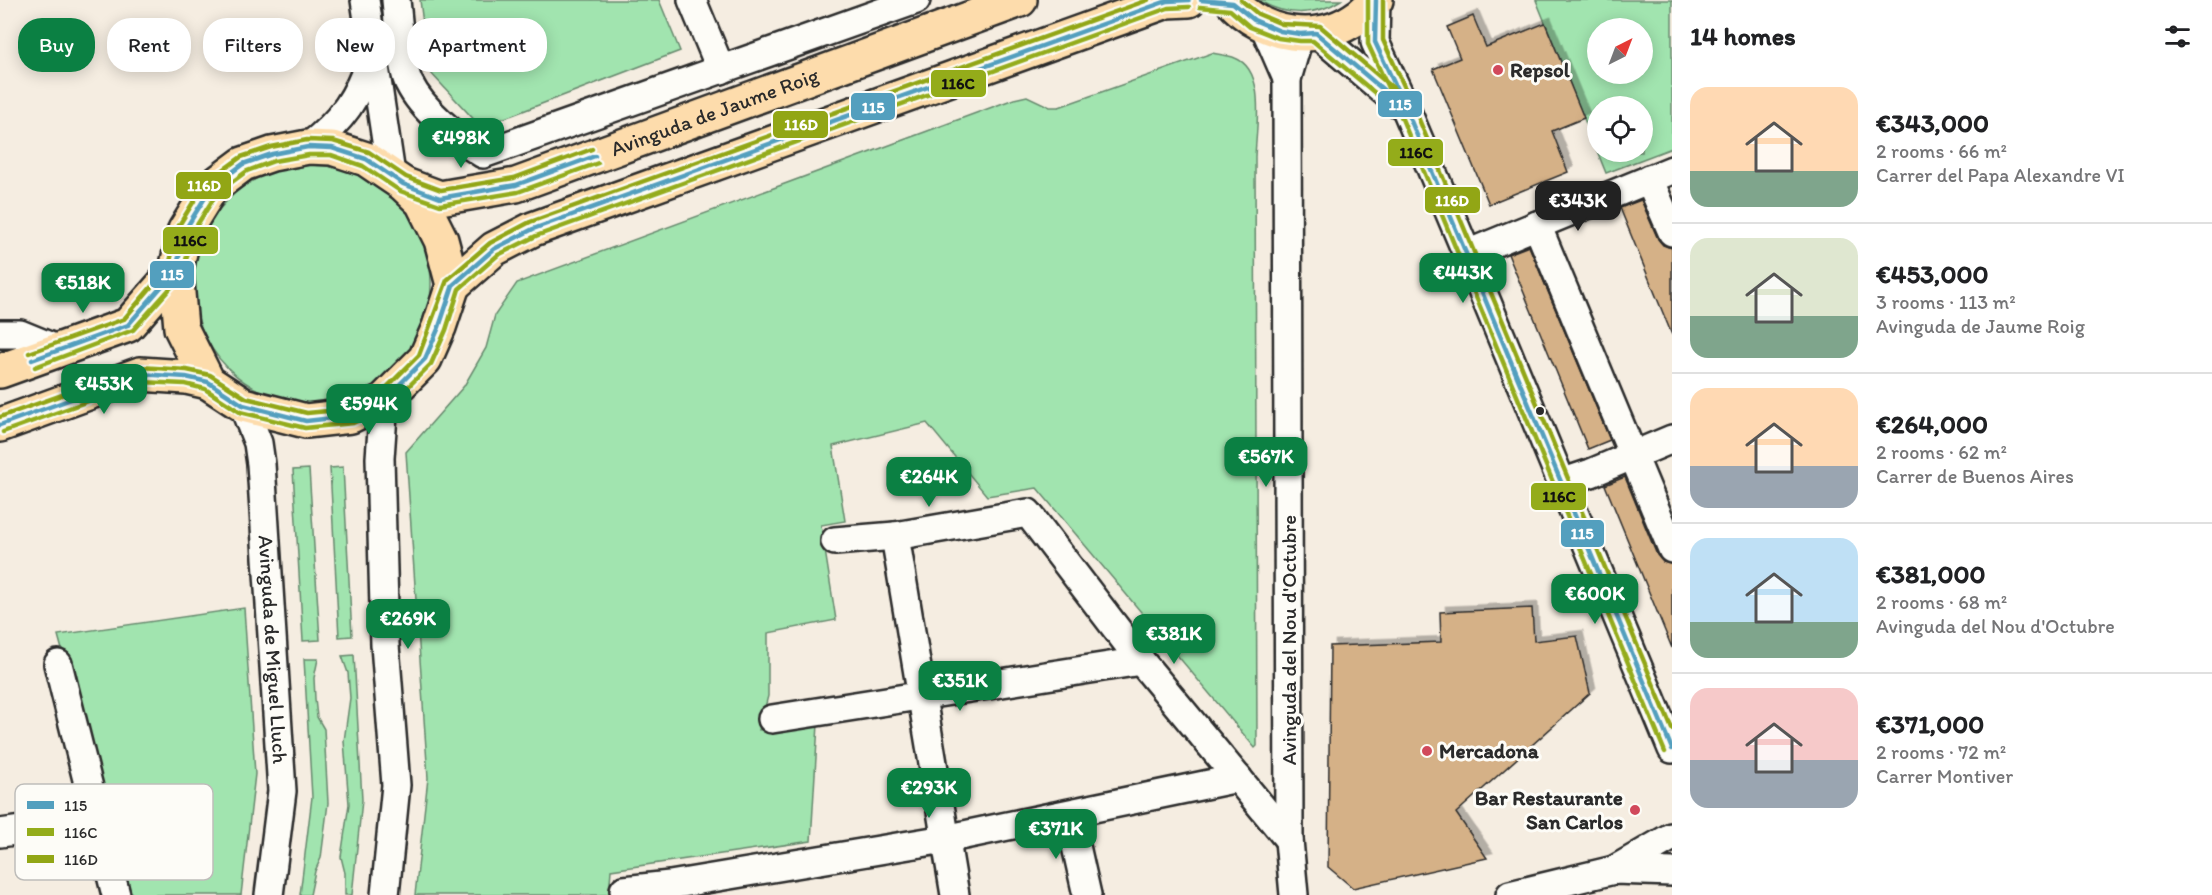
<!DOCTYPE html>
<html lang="en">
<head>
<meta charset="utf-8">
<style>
  :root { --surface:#fff; --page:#f6f6f6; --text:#202124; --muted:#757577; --line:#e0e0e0; --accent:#0b8043 }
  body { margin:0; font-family:Itim,sans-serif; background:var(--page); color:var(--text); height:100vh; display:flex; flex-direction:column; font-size:22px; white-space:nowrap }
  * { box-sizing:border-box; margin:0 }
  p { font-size:20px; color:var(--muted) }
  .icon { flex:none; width:33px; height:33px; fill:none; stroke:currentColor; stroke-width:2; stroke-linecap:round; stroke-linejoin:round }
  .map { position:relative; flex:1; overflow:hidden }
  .drawer { display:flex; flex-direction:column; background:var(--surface); width:540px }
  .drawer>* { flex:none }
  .hud { position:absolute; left:18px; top:18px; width:570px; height:54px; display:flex; gap:12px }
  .needle { width:39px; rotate:42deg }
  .buttons { position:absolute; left:1587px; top:18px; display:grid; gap:12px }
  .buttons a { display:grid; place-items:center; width:66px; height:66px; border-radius:50%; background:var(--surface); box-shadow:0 3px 15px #0003; font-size:30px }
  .price { position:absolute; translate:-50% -51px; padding:0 14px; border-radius:12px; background:var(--accent); color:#fff; font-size:20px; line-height:39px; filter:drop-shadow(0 2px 3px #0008) }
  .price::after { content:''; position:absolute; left:50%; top:36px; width:18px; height:14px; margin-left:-9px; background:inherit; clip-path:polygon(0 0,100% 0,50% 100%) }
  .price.selected { background:#222; color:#fff }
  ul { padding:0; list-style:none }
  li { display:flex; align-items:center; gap:18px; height:150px; padding:0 18px }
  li+li { border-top:2px solid var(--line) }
  li span { display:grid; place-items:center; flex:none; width:168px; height:120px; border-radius:18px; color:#555 }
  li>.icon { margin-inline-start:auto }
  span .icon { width:72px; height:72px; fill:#fffc; stroke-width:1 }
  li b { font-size:26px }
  h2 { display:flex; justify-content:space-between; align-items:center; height:72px; padding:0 18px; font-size:26px }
  .chip { padding:0 21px; border-radius:24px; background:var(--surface); box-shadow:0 3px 15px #0003; font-size:21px; line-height:54px }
  .chip.selected { background:var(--accent); color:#fff }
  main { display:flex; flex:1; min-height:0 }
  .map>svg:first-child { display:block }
  .green { fill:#a1e4af; stroke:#66886d; stroke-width:1.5; fill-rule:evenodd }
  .building { fill:#d5b187; stroke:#2b2b2b; stroke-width:1.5; filter:url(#shadow) }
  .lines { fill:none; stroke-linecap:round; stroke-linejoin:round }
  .minor-casing { stroke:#2b2b2b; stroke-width:32 }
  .major-casing { stroke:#2b2b2b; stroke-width:38 }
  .minor { stroke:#fdfcf7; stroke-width:27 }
  .major { stroke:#fddcac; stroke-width:33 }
  .bus-1-casing { stroke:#fdfcf7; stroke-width:9 }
  .bus-2-casing { stroke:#fdfcf7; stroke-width:9 }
  .bus-3-casing { stroke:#fdfcf7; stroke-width:9 }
  .bus-1 { stroke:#539fbe; stroke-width:4.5 }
  .bus-2 { stroke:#94ac1a; stroke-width:4.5 }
  .bus-3 { stroke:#92a615; stroke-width:4.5 }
  .poi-dot { fill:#d1495b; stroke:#fdfcf7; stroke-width:2 }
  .bus-dot { fill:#2b2b2b; stroke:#fdfcf7; stroke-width:2 }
  .labels { text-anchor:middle; stroke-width:6; stroke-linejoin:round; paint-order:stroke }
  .poi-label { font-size:21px; font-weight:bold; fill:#2b2b2b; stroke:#fdfcf7; text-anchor:start }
  .street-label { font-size:21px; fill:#2b2b2b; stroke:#fdfcf7 }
  .key { fill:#fdfcf7; stroke:#bebdba; stroke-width:1.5 }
  .key-label { font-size:16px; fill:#2b2b2b }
  .line-badge { stroke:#fdfcf7; stroke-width:2 }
  .badge-label { font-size:16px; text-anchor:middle; font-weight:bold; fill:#fff }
  .pale-badge-label { font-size:16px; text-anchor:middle; font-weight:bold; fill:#111 }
</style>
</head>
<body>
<main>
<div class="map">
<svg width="1672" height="895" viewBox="0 0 1672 895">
  <defs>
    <filter id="shadow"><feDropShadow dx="5.5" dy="-5.5" stdDeviation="0" flood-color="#0004"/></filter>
  </defs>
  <rect width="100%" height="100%" fill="#f5ede1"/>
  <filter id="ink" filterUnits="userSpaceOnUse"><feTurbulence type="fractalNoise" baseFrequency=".0167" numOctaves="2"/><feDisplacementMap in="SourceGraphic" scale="12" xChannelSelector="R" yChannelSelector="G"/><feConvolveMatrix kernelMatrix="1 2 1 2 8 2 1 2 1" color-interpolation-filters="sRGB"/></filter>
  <g filter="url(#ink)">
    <path class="green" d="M 420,0 L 659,0 L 680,51 L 481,127 L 429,71 Z
      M 1258,0 L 1341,0 C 1315,17 1284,16 1258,0 Z
      M 1536,0 L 1672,0 L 1672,148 L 1606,173 ZM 1598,28 L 1642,28 L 1642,74 L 1598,74 ZM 1598,106 L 1642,106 L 1642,152 L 1598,152 Z
      M 1212,53 C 1219,55 1228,55 1235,58 C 1267,70 1256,129 1255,157 L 1257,746 L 1255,748 L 1037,488 L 987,496 L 927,423 L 833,446 L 845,521 L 821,525 L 836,620 L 768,633 L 768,696 L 759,730 L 818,724 L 811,841 L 611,870 L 609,895 L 415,895 L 428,778 L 406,452 L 464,386 L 486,348 L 495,315 L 517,283 L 1014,99 L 1027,96 L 1050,107 L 1059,107 Z
      M193 284a119 119 0 1 1 238 0a119 119 0 1 1-238 0Z
      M 343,467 L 352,636 L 339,637 L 330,468 Z
      M 309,469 L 320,640 L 303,641 L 293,470 Z
      M 244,608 L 255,774 L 241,895 L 129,895 L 58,635 Z
      M 354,655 L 362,800 L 352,895 L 345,895 L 345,873 L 341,857 L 349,804 L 344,741 L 350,698 L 348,673 L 342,656 Z
      M 304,659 L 318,659 L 314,678 L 315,699 L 317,717 L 324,729 L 328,803 L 321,858 L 315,871 L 310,895 L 300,895 L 312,797 Z"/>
    <path class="building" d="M 1473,16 L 1486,47 L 1545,23 L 1584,118 L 1552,131 L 1568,172 L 1489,204 L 1433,69 L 1460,58 L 1447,27 Z
      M 1641,200 L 1658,239 L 1663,245 L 1672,248 L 1672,335 L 1620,208 Z
      M 1529,246 L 1610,440 L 1588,449 L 1508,254 Z
      M 1625,477 L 1657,555 L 1663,562 L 1672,564 L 1672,648 L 1605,485 Z
      M 1532,608 L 1534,641 L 1577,636 L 1590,693 L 1456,813 L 1487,858 L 1353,888 L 1328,867 L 1330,646 L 1441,642 L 1440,612 Z"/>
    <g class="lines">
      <g class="minor-casing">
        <g id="minor">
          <path d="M 365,0 L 391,174"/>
          <path d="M 396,0 C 398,19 401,68 409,83 C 422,110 458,139 483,154 L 916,0"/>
          <path d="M 692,0 L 721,70"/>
          <path d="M 1376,0 L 1375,42 L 1406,109 L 1467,254 L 1672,749"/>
          <path d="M 1264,26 L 1287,79"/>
          <path d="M 1316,33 L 1398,103"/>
          <path d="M 308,147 C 344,119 357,98 372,56"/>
          <path d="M 1649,179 L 1672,232"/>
          <path d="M 1537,225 L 1672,549"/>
          <path d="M 1467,254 L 1672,170"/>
          <path d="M 0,334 L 20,334 L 59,350"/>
          <path d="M 384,400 L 380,458 L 385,645 L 396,785 L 385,895"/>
          <path id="s1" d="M 243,405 L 258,443 L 261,464 L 282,791 L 269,895"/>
          <path d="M 1561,483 L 1591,473 L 1672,439"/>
          <path d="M 895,536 L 955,895"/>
          <path d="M 835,541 L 895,536 L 1028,513 L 1141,661 L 1289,840"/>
          <path d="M 58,664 L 116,895"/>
          <path d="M 772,719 L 1141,661"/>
          <path d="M 1069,815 L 1087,895"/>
          <path d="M 0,833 L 96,820"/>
          <path d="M 1614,870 L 1671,837"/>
          <path d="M 624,890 L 670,885 L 945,839 L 1238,778"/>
          <path d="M 1294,895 L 1289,840 L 1287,79 L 1300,34"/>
          <path d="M 1510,895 L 1614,870 L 1672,872"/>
        </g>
      </g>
      <g class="major-casing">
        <g id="major">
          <path d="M 1231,0 C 1263,37 1319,46 1359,16 C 1365,12 1371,5 1376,0"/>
          <path d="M 308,147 L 332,148 L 366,159 L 403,184 L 422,202 L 441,240 L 453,285 L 439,327 L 425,359 L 384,400 L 351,416 L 306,421 L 243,405 L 208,382 L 181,328 L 176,270 L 185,230 L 211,188 L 243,164 L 272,154 Z"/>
          <path id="s2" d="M 405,185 L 440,198 L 516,185 L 1020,0"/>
          <path d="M 453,285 L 494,249 L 533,229 L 1167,1 L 1189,0"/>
          <path d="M 0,371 L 128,325 L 176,270"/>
          <path d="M 0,425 L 140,374 L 186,377 L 208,382"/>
        </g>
      </g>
      <use href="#minor" class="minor"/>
      <use href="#major" class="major"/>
      <g class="bus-1-casing">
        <path id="bus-1" d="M 1201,0 L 1233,3 L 1254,20 L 1280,31 L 1300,34 L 1316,33 L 1406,109 L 1672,749
          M 1376,0 L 1375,42 L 1408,113
          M 32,360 L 128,325 L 176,270 L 185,230 L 211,188 L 243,164 L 272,154 L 308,147 L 332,148 L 366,159 L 403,184 L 440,198 L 516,185 L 595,156
          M 0,425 L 140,374 L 186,377 L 208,382 L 243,405 L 306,421 L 351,416 L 384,400 L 425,359 L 439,327 L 453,285 L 494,249 L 533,229 L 1167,1 L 1189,0"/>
      </g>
      <g class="bus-2-casing">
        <path id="bus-2" d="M 1368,0 L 1368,44 L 1401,116
          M 1200,7 L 1230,10 L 1250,27 L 1278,38 L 1300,41 L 1313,41 L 1400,114 L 1665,752
          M 35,367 L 133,330 L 183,274 L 192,233 L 217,193 L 247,171 L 274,161 L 309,155 L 331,155 L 363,166 L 400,191 L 440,205 L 518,192 L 598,163
          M 3,432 L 141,382 L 185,384 L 205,389 L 240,412 L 305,428 L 353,423 L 389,406 L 431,364 L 446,330 L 459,289 L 498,255 L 536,236 L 1168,8 L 1189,7"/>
      </g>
      <g class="bus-3-casing">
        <path id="bus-3" d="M 1241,0 L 1258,14 L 1282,24 L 1320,26 L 1413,105 L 1672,729
          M 1383,0 L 1383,40 L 1415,110
          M 29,353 L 124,319 L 169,266 L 178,227 L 205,183 L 241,157 L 271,147 L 307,140 L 333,141 L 369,152 L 406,177 L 441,190 L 514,178 L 592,149
          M 0,417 L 140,367 L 187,370 L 210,375 L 246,398 L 307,413 L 349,409 L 380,394 L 419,355 L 447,280 L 490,243 L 530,222 L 1148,0"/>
      </g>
      <use href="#bus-1" class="bus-1"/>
      <use href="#bus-2" class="bus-2"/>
      <use href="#bus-3" class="bus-3"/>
    </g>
  </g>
  <g class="poi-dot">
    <circle cx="1498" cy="70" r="6"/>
    <circle cx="1427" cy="751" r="6"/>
    <circle cx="1635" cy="810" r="6"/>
  </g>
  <circle class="bus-dot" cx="1540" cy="411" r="5"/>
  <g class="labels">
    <g class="poi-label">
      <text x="1510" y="77">Repsol</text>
      <text x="1439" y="758">Mercadona</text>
      <text x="1623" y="805" text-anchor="end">Bar Restaurante<tspan x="1623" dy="24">San Carlos</tspan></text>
    </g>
    <g class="street-label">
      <text dy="7" stroke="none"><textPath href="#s2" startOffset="326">Avinguda de Jaume Roig</textPath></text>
      <text transform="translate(1289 640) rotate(-90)" y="7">Avinguda del Nou d'Octubre</text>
      <text dy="7" stroke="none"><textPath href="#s1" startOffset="248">Avinguda de Miguel Lluch</textPath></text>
    </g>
  </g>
  <rect x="15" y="784" width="198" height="96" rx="9" class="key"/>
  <rect x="27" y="801" width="27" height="8" fill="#539fbe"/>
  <rect x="27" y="828" width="27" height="8" fill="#94ac1a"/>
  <rect x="27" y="855" width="27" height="8" fill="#92a615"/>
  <g class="key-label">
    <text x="64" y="811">115</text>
    <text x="64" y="838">116C</text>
    <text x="64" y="865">116D</text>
  </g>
  <g class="line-badge">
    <rect x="930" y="69" width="57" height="29" rx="6" fill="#94ac1a"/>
    <rect x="1377" y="90" width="46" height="28" rx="6" fill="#539fbe"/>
    <rect x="850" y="92" width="46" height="29" rx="6" fill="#539fbe"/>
    <rect x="772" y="110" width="57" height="29" rx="6" fill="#92a615"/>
    <rect x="1387" y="138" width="57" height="29" rx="6" fill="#94ac1a"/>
    <rect x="175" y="171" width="57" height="29" rx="6" fill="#92a615"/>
    <rect x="1424" y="186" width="57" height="28" rx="6" fill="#92a615"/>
    <rect x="162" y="226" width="57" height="29" rx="6" fill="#94ac1a"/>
    <rect x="149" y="260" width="46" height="29" rx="6" fill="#539fbe"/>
    <rect x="1530" y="482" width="57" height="29" rx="6" fill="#94ac1a"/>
    <rect x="1560" y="519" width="45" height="29" rx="6" fill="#539fbe"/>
  </g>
  <g class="badge-label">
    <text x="1400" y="110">115</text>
    <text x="873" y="113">115</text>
    <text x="801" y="130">116D</text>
    <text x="204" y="191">116D</text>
    <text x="1452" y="206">116D</text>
    <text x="172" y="280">115</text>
    <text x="1582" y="539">115</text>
  </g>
  <g class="pale-badge-label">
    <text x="958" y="89">116C</text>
    <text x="1416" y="158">116C</text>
    <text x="190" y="246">116C</text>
    <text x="1559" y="502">116C</text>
  </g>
</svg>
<div class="buttons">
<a><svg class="needle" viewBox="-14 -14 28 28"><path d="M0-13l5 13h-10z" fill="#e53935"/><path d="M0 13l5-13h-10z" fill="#757577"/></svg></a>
<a><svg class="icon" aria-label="locate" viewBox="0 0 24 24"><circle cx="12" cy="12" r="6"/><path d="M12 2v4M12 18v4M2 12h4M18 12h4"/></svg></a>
</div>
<b class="price" style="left:461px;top:169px">€498K</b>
<b class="price selected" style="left:1578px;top:232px">€343K</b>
<b class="price" style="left:1463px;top:304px">€443K</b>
<b class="price" style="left:83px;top:314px">€518K</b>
<b class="price" style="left:104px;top:415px">€453K</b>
<b class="price" style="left:369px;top:435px">€594K</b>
<b class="price" style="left:1266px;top:488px">€567K</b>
<b class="price" style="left:929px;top:508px">€264K</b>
<b class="price" style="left:1595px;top:625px">€600K</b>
<b class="price" style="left:408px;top:650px">€269K</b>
<b class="price" style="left:1174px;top:665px">€381K</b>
<b class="price" style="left:960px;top:712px">€351K</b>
<b class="price" style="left:929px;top:819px">€293K</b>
<b class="price" style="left:1056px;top:860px">€371K</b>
<div class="hud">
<a class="chip selected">Buy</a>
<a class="chip">Rent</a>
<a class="chip">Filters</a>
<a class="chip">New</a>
<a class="chip">Apartment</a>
</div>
</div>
<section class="drawer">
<h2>14 homes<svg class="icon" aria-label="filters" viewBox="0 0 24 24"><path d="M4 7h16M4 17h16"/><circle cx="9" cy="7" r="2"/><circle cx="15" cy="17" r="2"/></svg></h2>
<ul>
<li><span style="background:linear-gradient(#ffd9b3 70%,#7fa58c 0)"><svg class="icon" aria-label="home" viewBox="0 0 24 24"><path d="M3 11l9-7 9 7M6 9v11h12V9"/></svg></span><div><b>€343,000</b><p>2 rooms · 66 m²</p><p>Carrer del Papa Alexandre VI</p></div></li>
<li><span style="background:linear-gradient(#dfe7d0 65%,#7fa58c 0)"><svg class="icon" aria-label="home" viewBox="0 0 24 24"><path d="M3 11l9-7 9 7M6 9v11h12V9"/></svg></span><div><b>€453,000</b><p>3 rooms · 113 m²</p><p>Avinguda de Jaume Roig</p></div></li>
<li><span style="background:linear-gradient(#ffd9b3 65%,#9aa5b1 0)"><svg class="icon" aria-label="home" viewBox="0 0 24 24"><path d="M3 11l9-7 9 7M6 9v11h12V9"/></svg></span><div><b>€264,000</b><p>2 rooms · 62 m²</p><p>Carrer de Buenos Aires</p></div></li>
<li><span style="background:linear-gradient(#bfe0f5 70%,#7fa58c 0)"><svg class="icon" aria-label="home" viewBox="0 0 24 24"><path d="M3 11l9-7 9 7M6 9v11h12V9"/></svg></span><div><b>€381,000</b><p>2 rooms · 68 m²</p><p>Avinguda del Nou d'Octubre</p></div></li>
<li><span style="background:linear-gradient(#f6c9c9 60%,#9aa5b1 0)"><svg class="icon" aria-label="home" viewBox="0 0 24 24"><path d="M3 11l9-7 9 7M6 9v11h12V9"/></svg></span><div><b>€371,000</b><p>2 rooms · 72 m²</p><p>Carrer Montiver</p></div></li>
</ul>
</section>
</main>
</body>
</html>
